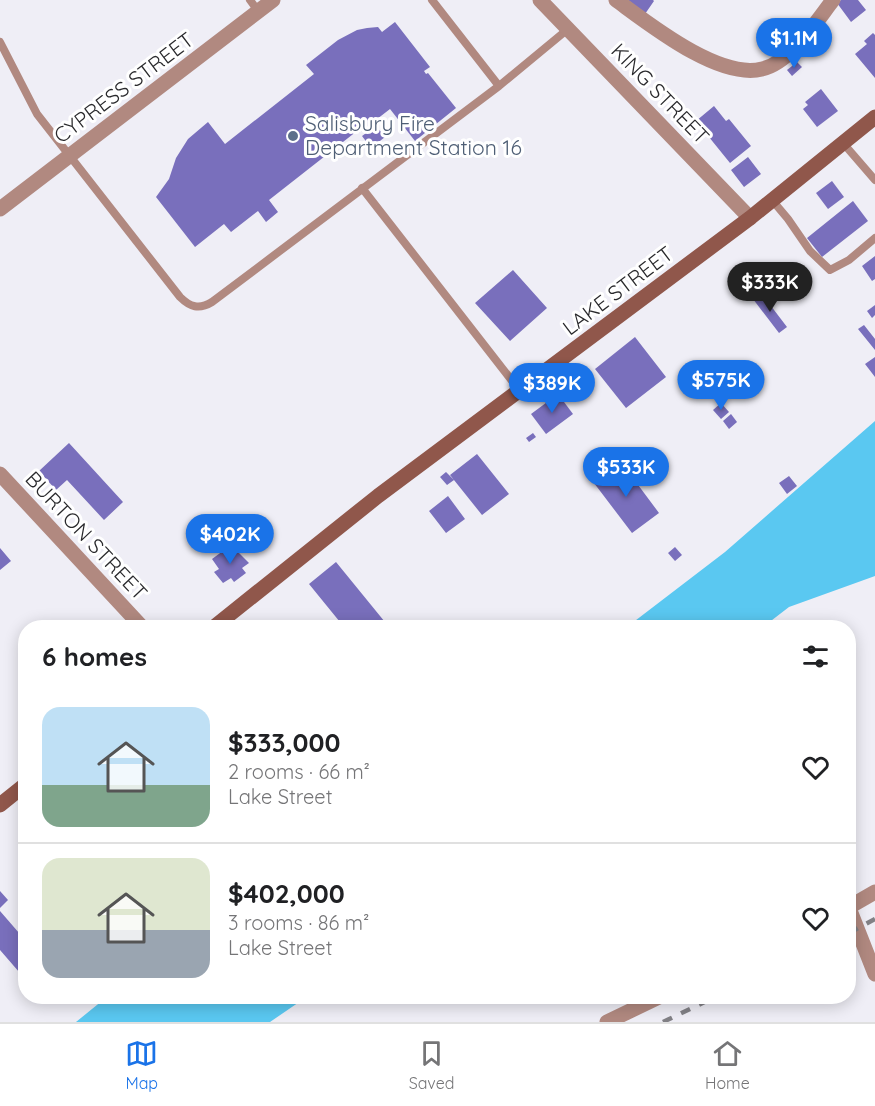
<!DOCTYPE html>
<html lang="en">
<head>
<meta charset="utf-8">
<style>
  :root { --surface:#fff; --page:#f2f2f2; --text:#202124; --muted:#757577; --line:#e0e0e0; --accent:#1a73e8 }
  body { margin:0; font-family:Quicksand,sans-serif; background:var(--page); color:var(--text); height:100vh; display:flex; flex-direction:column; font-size:22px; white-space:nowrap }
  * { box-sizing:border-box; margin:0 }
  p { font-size:20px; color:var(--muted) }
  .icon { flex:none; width:33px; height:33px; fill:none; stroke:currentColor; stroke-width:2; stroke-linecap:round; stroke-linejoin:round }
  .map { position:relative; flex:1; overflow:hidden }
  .side { position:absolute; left:18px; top:620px; width:838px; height:384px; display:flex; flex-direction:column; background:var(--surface); border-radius:24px; box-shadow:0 3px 15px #0003 }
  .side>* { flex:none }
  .price { position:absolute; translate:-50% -51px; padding:0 14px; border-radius:21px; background:var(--accent); color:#fff; font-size:20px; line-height:39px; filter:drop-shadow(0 2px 3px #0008) }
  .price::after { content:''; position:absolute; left:50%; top:36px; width:18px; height:14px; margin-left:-9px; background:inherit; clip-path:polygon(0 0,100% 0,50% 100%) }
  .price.current { background:#222; color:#fff }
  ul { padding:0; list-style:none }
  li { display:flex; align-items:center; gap:18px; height:150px; padding:0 24px }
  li+li { border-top:2px solid var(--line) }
  li span { display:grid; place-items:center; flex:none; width:168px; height:120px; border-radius:18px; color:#555 }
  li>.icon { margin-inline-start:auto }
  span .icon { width:72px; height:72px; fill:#fffc; stroke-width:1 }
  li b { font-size:26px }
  h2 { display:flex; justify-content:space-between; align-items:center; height:72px; padding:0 24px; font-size:26px }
  .menu { display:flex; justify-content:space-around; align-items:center; height:84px; border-top:2px solid var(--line); background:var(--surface); font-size:16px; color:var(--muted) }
  .menu a { display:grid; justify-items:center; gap:3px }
  .menu .current { color:var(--accent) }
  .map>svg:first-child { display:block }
  .water { fill:#5ac8f1 }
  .building { fill:#796fbc }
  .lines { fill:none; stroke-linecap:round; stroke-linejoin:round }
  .lane { stroke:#b18980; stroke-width:8 }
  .street { stroke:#b18980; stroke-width:15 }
  .secondary { stroke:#90574b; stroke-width:15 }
  .rail { stroke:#828186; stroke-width:4.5; stroke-dasharray:10 10; stroke-linecap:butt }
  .service-dot { fill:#5c6f8a; stroke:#fff; stroke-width:2 }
  .labels { text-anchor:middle; stroke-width:6; stroke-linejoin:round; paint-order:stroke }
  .street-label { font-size:21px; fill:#29292c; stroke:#fff }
  .service-label { font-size:21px; fill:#4e5e75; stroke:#fff; text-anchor:start }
</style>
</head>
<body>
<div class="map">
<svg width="875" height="1022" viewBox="0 0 875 1022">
  <rect width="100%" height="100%" fill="#efeef6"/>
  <path class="water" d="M 875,421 L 875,576 L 789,607 L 763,627 L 627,627 L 725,552 Z
    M 108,996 L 308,996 L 270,1022 L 76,1022 Z"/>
  <path class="building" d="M 628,0 L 653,0 L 654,1 L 645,14 Z
    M 841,0 L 858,0 L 866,10 L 851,22 L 837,3 Z
    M 395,22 L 430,67 L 424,71 L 426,74 L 428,73 L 456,108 L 415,141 L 390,109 L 359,133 L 357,131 L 269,200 L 278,212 L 266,222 L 258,211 L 231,232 L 224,224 L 195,247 L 156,197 L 169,179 L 176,158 L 188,139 L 208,122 L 225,144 L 314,74 L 306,65 L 338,40 L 357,30 L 367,28 L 378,27 L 382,32 Z
    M 873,33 L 875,35 L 875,78 L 855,54 L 867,44 L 864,41 Z
    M 797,62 L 802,67 L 792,76 L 787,70 Z
    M 821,89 L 838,111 L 817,127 L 803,109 L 808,105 L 805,102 Z
    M 714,106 L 726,121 L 729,119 L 751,146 L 730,163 L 696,121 Z
    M 376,126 L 385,137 L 371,148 L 362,136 Z
    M 748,157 L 761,174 L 744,187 L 731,170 Z
    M 832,181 L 844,197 L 828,209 L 816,193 Z
    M 853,201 L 868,221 L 822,257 L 807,238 Z
    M 875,256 L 875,279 L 872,281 L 862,266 Z
    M 513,270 L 547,308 L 510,341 L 475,303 Z
    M 761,293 L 787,327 L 779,333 L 753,299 Z
    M 875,305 L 875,315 L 872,318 L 867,311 Z
    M 864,325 L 875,339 L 875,350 L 858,329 Z
    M 635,337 L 666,377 L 626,408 L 595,369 Z
    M 875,357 L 875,377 L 865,364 Z
    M 558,394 L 573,414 L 546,434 L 531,414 Z
    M 721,403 L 729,412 L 721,419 L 713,410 Z
    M 731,414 L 737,422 L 729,429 L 723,421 Z
    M 533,433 L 536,437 L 529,442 L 526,438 Z
    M 69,443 L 123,502 L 104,520 L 67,480 L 56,490 L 39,471 Z
    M 477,454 L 509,494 L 482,515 L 450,475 Z
    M 621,462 L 659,513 L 632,533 L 594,483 Z
    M 446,472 L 454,480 L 447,485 L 440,477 Z
    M 789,476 L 797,486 L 787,494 L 779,483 Z
    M 448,496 L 465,519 L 446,533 L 429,511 Z
    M 231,545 L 249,563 L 242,568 L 246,573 L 234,582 L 231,578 L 223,583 L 214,572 L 219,569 L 212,559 Z
    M 675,547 L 682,555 L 675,561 L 668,553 Z
    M 0,548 L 11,561 L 0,570 Z
    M 336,562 L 389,627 L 344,627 L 309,584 Z
    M 0,891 L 8,900 L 0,908 Z
    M 0,911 L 26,941 L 26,980 L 0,950 Z"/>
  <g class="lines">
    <path class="lane" d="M 250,0 L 258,11
      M 0,42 L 37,114 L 180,297 C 190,307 199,310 212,302 L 499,86 L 432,0
      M 499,86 L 568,29
      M 843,143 L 875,180
      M 362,188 L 520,391
      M 772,200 L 788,219 L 810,251 L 830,270 L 849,260 L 875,238"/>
    <path class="street" d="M 540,0 L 750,218
      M 616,0 C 649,24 719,80 762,69 C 790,63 816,22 833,0
      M 0,209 L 273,0
      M 0,474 L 142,627
      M 849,907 L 875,892
      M 849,908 L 875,974
      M 607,1022 L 661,996"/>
    <path class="secondary" d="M 214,627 L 378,496 L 750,218 L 875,117
      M 0,805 L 26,784"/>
    <path class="rail" d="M 849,933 L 875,919
      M 663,1022 L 717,996"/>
  </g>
  <circle class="service-dot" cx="293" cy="136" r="6"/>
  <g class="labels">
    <g class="street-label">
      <text transform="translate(124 88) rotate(-37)" y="7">CYPRESS STREET</text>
      <text transform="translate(660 94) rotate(46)" y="7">KING STREET</text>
      <text transform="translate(618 291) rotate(-37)" y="7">LAKE STREET</text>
      <text transform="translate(86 536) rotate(47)" y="7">BURTON STREET</text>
    </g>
    <g class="service-label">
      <text x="305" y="131">Salisbury Fire<tspan x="305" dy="24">Department Station 16</tspan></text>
    </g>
  </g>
</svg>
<b class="price" style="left:794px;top:69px">$1.1M</b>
<b class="price current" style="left:770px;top:313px">$333K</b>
<b class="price" style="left:721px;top:411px">$575K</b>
<b class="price" style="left:552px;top:414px">$389K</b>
<b class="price" style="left:626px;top:498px">$533K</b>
<b class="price" style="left:230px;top:565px">$402K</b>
<section class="side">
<h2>6 homes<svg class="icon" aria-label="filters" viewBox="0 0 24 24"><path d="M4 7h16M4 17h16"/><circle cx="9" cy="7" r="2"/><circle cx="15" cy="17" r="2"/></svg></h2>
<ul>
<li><span style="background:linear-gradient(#bfe0f5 65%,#7fa58c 0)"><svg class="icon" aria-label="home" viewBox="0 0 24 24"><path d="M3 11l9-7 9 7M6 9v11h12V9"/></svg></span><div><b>$333,000</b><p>2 rooms · 66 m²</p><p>Lake Street</p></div><svg class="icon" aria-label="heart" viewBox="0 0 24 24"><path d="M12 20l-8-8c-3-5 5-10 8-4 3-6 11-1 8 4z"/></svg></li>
<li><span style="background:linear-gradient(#dfe7d0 60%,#9aa5b1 0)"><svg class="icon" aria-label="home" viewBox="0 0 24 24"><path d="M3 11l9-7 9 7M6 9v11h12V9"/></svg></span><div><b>$402,000</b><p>3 rooms · 86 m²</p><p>Lake Street</p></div><svg class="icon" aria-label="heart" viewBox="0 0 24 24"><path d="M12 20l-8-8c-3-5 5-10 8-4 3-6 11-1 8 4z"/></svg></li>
</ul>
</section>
</div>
<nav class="menu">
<a class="current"><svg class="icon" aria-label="map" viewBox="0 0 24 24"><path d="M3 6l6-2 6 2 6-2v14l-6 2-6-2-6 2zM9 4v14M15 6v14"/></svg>Map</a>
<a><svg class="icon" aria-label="saved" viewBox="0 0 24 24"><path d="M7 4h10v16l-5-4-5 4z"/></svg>Saved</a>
<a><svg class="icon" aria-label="home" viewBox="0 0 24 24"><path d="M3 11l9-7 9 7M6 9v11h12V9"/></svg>Home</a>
</nav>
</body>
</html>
